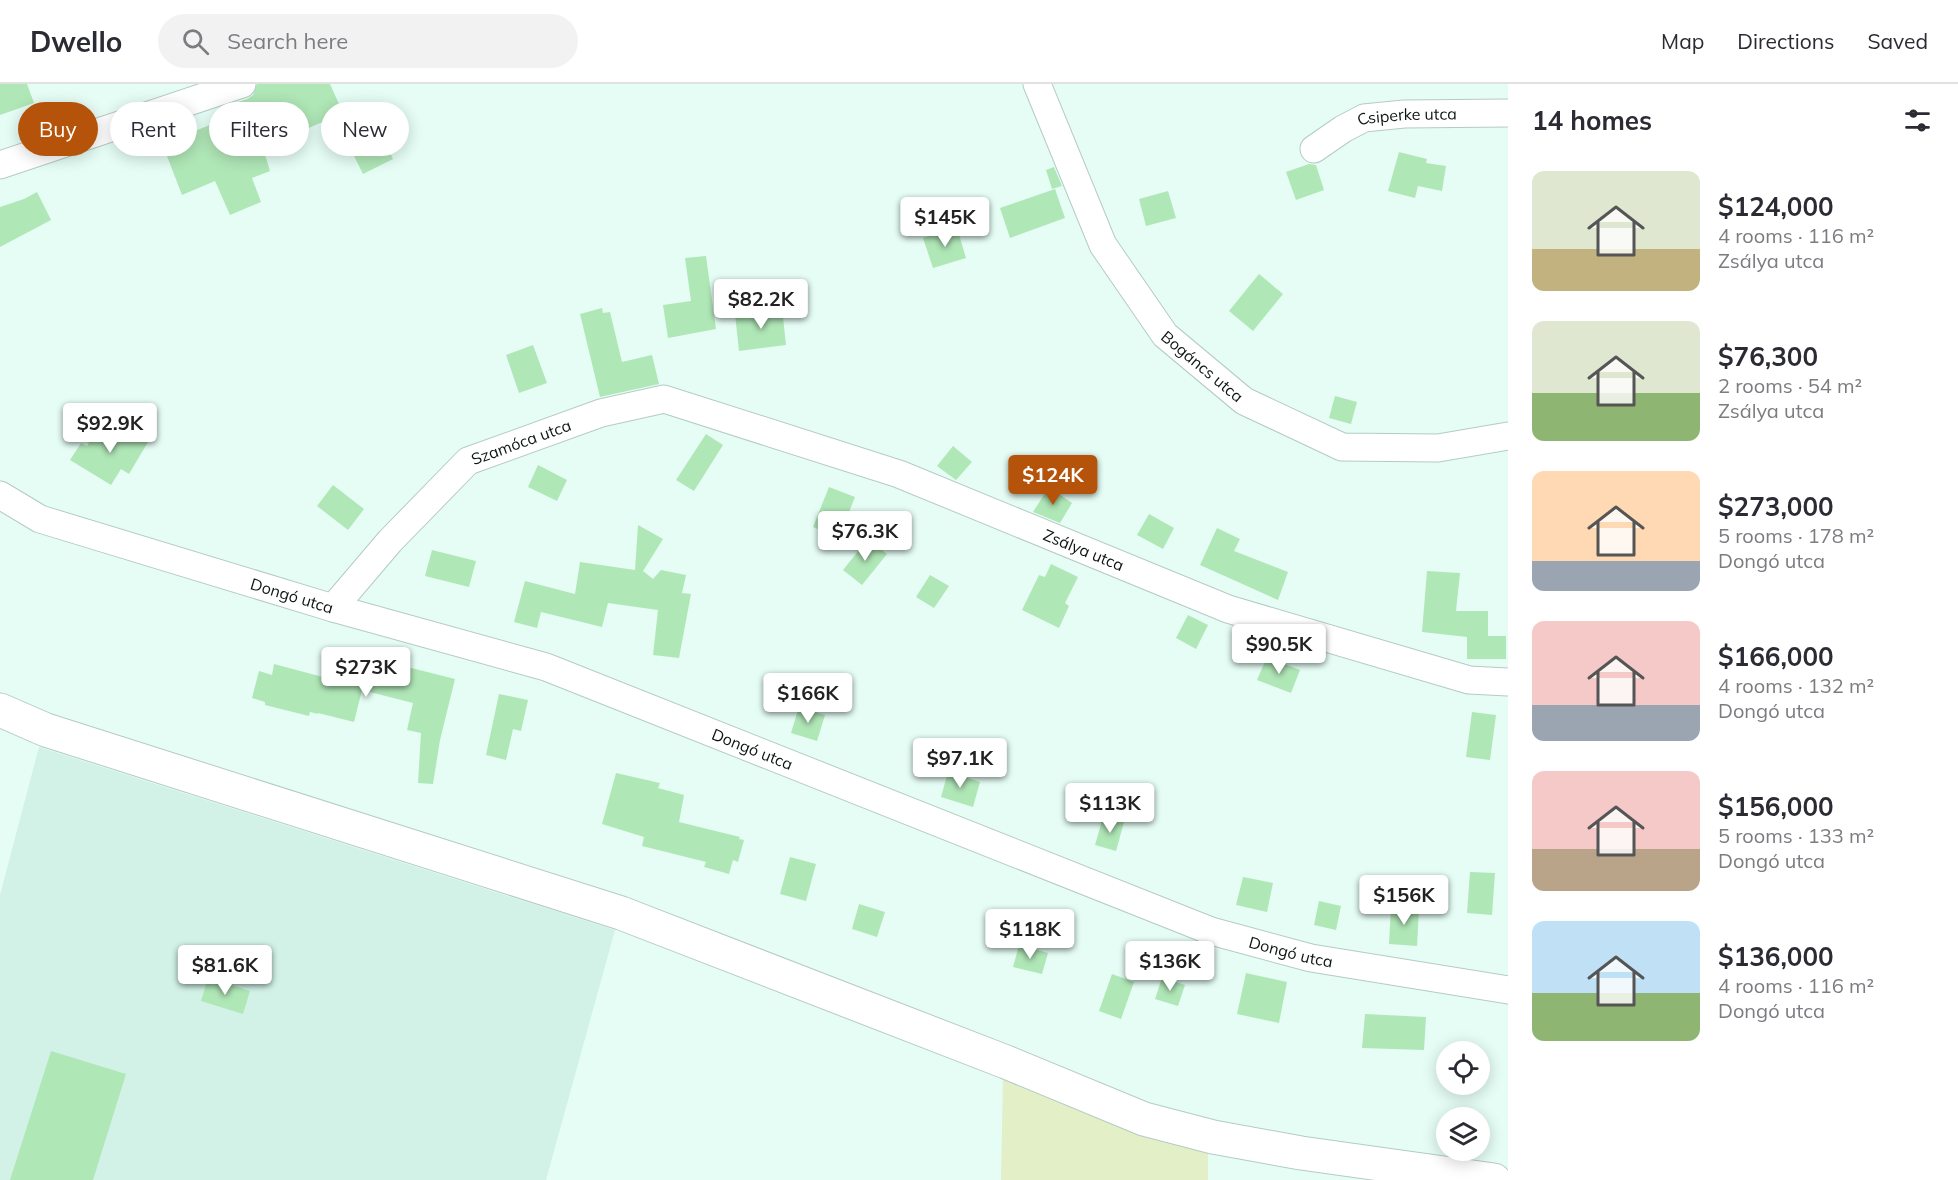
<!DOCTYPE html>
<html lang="en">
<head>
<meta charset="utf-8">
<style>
  :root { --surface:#fff; --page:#f2f2f3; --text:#2b2b33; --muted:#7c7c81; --line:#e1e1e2; --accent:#b45309 }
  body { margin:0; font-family:Mulish,sans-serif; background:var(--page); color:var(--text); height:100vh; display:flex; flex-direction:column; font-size:22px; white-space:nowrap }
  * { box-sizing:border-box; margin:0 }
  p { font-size:20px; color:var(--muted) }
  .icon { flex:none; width:33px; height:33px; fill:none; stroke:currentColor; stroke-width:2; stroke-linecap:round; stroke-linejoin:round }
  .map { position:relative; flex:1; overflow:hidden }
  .drawer { display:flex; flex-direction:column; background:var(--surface); width:450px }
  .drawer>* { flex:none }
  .banner { position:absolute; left:18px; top:18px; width:570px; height:54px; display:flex; gap:12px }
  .buttons { position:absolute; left:1436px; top:957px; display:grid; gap:12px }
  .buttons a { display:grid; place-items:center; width:54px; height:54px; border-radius:50%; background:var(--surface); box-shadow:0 3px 15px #0003; font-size:30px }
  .price { position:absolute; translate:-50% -51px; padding:0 14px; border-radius:6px; background:#fff; color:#222; font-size:20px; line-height:39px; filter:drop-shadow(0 2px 3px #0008) }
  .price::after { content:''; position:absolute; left:50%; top:36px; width:18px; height:14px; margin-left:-9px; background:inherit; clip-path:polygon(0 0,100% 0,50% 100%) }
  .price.active { background:var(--accent); color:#fff }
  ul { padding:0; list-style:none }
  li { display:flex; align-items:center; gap:18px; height:150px; padding:0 24px }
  li span { display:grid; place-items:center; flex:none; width:168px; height:120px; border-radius:12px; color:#555 }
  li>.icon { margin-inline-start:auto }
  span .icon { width:72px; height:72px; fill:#fffc; stroke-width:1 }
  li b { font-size:26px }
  h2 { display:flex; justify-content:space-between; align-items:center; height:72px; padding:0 24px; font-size:26px }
  .pill { padding:0 21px; border-radius:27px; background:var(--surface); box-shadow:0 3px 15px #0003; font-size:21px; line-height:54px }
  .pill.active { background:var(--accent); color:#fff }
  header { display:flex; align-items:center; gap:36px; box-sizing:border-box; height:84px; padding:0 30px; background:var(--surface); border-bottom:2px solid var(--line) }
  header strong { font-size:28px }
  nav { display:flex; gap:33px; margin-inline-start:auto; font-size:21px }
  .search { width:420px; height:54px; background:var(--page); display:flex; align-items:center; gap:15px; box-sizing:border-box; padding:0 21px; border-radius:33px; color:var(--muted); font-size:22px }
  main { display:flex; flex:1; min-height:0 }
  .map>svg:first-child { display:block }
  .built { fill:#d2f2e7 }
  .green { fill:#e2efc7 }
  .building { fill:#b0e7b7 }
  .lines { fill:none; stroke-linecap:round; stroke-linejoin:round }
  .minor-casing { stroke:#b5cbc4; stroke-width:29 }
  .tertiary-casing { stroke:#b5cbc4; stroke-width:35 }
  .minor { stroke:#fff; stroke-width:27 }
  .tertiary { stroke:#fff; stroke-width:33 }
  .labels { text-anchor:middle; stroke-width:5; stroke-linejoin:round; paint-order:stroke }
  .street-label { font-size:16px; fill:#0d1513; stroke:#fff }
</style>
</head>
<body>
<header>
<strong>Dwello</strong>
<div class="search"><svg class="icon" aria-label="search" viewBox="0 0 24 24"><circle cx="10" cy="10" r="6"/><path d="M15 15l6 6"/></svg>Search here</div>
<nav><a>Map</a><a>Directions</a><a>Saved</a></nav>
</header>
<main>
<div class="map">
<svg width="1508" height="1096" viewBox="0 0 1508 1096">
  <rect width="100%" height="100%" fill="#e5fdf5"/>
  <path class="built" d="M 39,663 L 615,846 L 546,1096 L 0,1096 L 0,811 Z"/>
  <path class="green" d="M 1003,994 L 1208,1067 L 1208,1096 L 1001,1096 Z"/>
  <path class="building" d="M 0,0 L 27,0 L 34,19 L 0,31 Z
    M 257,0 L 330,0 L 343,29 L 263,64 L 270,87 L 252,94 L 261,118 L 230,131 L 215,97 L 182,111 L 165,67 L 193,56 L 190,49 L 230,33 L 226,22 L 247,15 L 253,11 Z
    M 368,24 L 393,75 L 363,90 L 338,40 Z
    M 1399,68 L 1427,75 L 1426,79 L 1446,82 L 1442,107 L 1418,102 L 1415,114 L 1388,107 Z
    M 1309,80 L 1316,81 L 1324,106 L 1296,116 L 1286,88 Z
    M 1054,83 L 1062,102 L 1052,105 L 1046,86 Z
    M 1055,105 L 1065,134 L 1010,154 L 1000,124 Z
    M 1168,107 L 1176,134 L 1146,142 L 1139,115 Z
    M 37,108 L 51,136 L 0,163 L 0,123 L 24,115 Z
    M 957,144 L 966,174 L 933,184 L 923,154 Z
    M 706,172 L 716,245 L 668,254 L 663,221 L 691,217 L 685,174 Z
    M 1259,190 L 1283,210 L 1253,247 L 1229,227 Z
    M 602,224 L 603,229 L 610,228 L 622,278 L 652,271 L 659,300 L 600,313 L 580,230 Z
    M 782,224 L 786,261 L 739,267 L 735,230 Z
    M 533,261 L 547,299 L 519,309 L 506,271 Z
    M 1335,312 L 1357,318 L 1351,340 L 1329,334 Z
    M 110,342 L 121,349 L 123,344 L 148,358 L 129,390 L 121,385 L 111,401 L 70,376 L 81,359 L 87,362 L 92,353 L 101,358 Z
    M 706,350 L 723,361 L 694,407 L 676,396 Z
    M 953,362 L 972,378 L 956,396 L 937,382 Z
    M 538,381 L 567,396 L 557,417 L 528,403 Z
    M 333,401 L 364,425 L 348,446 L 317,422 Z
    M 829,403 L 855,413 L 849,428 L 867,438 L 852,459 L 813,443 Z
    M 1049,403 L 1072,419 L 1060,439 L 1033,428 Z
    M 1149,430 L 1174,444 L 1163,465 L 1137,451 Z
    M 638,441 L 663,455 L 643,487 L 653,495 L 661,486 L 686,491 L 682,509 L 691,510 L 679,574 L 653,571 L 658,526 L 608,519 L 602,543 L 541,528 L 537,544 L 514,538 L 525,497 L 575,510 L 580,478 L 635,486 Z
    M 1217,444 L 1240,455 L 1234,467 L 1288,488 L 1278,516 L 1200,481 Z
    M 868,455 L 887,470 L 862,501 L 843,486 Z
    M 432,466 L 476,477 L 469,503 L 425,492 Z
    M 1051,480 L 1078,493 L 1065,519 L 1069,522 L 1059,544 L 1022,526 L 1039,491 L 1045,493 Z
    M 1427,487 L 1460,489 L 1456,527 L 1488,527 L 1488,552 L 1506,552 L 1506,575 L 1467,575 L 1467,553 L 1422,548 Z
    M 930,491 L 949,502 L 934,524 L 916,513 Z
    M 1188,531 L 1208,541 L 1196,565 L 1176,554 Z
    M 356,570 L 455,595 L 440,656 L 433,700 L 418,699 L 421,649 L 407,646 L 413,619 L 362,606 L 354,638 L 318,629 L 318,630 L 310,628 L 309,632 L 265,621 L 265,618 L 252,614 L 259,587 L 272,591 L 274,580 L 349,600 Z
    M 1267,573 L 1300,586 L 1291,609 L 1257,596 Z
    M 499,610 L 528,616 L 521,647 L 513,645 L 506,676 L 486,671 Z
    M 799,623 L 825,631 L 817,657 L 791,649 Z
    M 1472,628 L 1496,631 L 1490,676 L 1466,673 Z
    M 948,688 L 980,698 L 973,723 L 941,713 Z
    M 616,689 L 660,699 L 658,704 L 684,711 L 679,738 L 740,753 L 739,755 L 744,756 L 738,778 L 733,776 L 729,790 L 704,783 L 706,778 L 642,762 L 644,753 L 602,740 Z
    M 1103,733 L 1124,738 L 1116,767 L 1095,761 Z
    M 790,773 L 816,780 L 806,817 L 780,810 Z
    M 1470,788 L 1495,789 L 1492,831 L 1467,829 Z
    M 1243,793 L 1273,799 L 1267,828 L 1236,821 Z
    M 1319,817 L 1341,822 L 1336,846 L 1314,841 Z
    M 859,820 L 885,828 L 877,853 L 852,845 Z
    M 1391,823 L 1419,825 L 1417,862 L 1389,860 Z
    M 1019,861 L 1048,869 L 1042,890 L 1013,883 Z
    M 1246,889 L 1287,898 L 1279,939 L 1237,930 Z
    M 1112,890 L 1134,898 L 1121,935 L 1099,927 Z
    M 208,894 L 250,907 L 243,930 L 201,917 Z
    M 1162,894 L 1185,901 L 1178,922 L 1155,915 Z
    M 1365,930 L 1426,933 L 1424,966 L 1362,964 Z
    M 51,967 L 126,990 L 93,1096 L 10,1096 Z"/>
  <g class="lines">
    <g class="minor-casing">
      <g id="minor">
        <path id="s1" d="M 1037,0 L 1103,161 L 1165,251 L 1244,317 L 1342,363 L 1438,364 L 1508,352"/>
        <path id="s2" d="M 1314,65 L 1343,45 L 1364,34 L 1404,30 L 1508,29"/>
        <path d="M 0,81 L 242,0"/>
        <path id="s3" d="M 0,411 L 40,435 L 333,524 L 546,583 L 1211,847 L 1311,874 L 1508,906"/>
        <path id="s4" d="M 333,524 L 390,457 L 468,377 L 601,329 L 664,315 L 899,390 L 1228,525 L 1469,596 L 1508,598"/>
      </g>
    </g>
    <g class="tertiary-casing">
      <path id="tertiary" d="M 0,626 L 46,646 L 621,829 L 1006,978 L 1144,1035 L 1213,1053 L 1301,1069 L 1494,1096"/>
    </g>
    <use href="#minor" class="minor"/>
    <use href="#tertiary" class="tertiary"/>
  </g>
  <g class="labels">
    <g class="street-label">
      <text dy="6" stroke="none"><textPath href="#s2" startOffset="102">Csiperke utca</textPath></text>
      <text dy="6" stroke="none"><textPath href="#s1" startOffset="332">Bogáncs utca</textPath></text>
      <text dy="6" stroke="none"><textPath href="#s4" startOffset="256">Szamóca utca</textPath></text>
      <text dy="6" stroke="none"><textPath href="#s4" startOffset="852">Zsálya utca</textPath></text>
      <text dy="6" stroke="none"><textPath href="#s3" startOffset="310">Dongó utca</textPath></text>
      <text dy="6" stroke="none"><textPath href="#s3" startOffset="796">Dongó utca</textPath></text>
      <text dy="6" stroke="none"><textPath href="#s3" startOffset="1372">Dongó utca</textPath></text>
    </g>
  </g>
</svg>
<div class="buttons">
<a><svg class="icon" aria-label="locate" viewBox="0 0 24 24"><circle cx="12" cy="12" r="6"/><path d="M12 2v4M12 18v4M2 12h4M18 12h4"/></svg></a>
<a><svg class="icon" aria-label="layers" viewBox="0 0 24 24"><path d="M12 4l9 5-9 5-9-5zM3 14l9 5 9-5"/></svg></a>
</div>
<b class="price" style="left:945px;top:164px">$145K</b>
<b class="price" style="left:761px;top:246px">$82.2K</b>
<b class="price" style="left:110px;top:370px">$92.9K</b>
<b class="price active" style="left:1053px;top:422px">$124K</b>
<b class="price" style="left:865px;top:478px">$76.3K</b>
<b class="price" style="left:1279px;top:591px">$90.5K</b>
<b class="price" style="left:366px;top:614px">$273K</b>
<b class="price" style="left:808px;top:640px">$166K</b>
<b class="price" style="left:960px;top:705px">$97.1K</b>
<b class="price" style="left:1110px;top:750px">$113K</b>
<b class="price" style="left:1404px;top:842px">$156K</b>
<b class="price" style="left:1030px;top:876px">$118K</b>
<b class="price" style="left:1170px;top:908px">$136K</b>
<b class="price" style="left:225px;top:912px">$81.6K</b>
<div class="banner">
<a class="pill active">Buy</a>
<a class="pill">Rent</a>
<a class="pill">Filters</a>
<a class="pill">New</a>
</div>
</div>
<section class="drawer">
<h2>14 homes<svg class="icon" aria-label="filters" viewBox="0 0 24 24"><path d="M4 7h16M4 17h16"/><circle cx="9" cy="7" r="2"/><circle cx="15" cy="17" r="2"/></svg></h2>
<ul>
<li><span style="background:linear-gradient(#dfe7d0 65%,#c2b280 0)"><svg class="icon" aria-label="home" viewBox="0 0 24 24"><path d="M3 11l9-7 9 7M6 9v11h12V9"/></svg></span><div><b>$124,000</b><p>4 rooms · 116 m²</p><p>Zsálya utca</p></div></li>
<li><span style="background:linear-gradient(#dfe7d0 60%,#8fb573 0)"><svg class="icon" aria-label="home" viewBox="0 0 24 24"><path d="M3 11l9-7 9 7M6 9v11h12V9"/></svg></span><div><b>$76,300</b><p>2 rooms · 54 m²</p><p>Zsálya utca</p></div></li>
<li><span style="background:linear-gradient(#ffd9b3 75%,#9aa5b1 0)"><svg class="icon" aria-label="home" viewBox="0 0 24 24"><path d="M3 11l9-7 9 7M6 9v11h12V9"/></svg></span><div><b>$273,000</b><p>5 rooms · 178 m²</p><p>Dongó utca</p></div></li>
<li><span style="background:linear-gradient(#f6c9c9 70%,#9aa5b1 0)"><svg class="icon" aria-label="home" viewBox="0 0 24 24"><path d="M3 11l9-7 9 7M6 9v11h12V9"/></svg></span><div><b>$166,000</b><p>4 rooms · 132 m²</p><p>Dongó utca</p></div></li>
<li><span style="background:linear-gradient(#f6c9c9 65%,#b9a48a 0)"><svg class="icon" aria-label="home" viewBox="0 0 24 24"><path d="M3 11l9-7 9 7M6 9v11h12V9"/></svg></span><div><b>$156,000</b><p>5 rooms · 133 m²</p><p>Dongó utca</p></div></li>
<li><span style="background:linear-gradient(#bfe0f5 60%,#8fb573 0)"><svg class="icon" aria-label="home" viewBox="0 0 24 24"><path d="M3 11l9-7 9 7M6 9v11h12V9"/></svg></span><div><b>$136,000</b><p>4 rooms · 116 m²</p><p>Dongó utca</p></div></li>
</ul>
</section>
</main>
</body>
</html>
